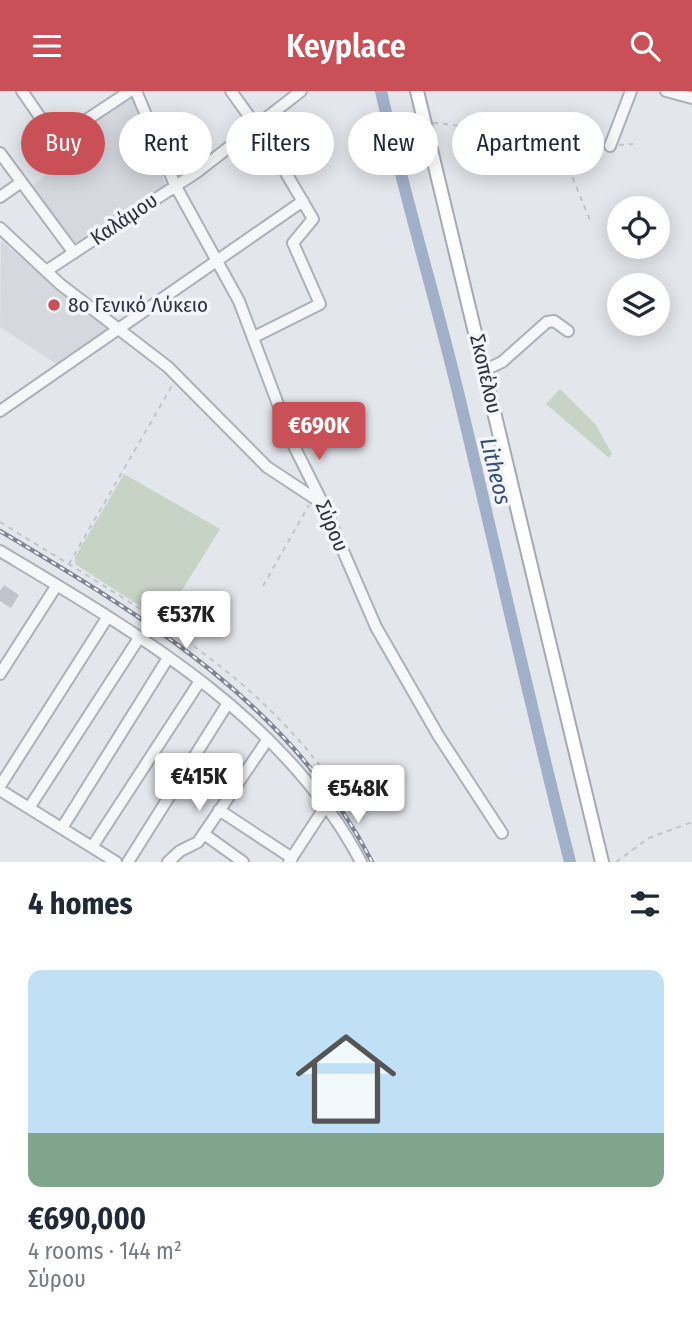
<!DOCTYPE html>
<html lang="en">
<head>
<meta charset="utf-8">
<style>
  :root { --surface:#fff; --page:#f2f2f3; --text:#1f2937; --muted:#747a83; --line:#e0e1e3; --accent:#c95056 }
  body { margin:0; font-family:"Fira Sans Condensed",sans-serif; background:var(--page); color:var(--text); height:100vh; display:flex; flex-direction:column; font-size:26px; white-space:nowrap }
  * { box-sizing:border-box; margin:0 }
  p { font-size:23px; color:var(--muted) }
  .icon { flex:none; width:38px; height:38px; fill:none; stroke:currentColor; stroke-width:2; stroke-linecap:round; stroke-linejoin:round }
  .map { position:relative; height:771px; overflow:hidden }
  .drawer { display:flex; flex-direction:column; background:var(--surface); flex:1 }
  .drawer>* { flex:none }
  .top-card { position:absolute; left:21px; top:21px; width:651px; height:63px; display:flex; gap:14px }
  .fabs { position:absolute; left:607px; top:105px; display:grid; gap:14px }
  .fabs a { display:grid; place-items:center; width:63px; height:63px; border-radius:50%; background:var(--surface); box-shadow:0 4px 18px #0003; font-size:35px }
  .price { position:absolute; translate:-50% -60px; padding:0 16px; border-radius:7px; background:#fff; color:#222; font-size:23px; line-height:46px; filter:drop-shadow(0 2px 4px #0008) }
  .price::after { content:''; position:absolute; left:50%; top:42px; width:21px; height:16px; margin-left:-10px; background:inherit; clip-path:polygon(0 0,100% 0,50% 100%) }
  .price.current { background:var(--accent); color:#fff }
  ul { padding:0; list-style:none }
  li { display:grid; align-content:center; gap:14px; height:371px; padding:0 28px }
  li+li { border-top:2px solid var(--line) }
  li span { display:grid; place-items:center; height:217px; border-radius:14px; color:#555 }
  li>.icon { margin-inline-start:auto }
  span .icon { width:126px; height:126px; fill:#fffc; stroke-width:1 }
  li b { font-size:30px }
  h2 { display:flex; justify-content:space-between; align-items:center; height:84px; padding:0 28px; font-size:30px }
  .chip { padding:0 24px; border-radius:32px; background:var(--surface); box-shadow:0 4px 18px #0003; font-size:24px; line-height:63px }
  .chip.current { background:var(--accent); color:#fff }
  header { display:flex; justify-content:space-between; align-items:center; height:91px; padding:0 28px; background:var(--accent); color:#fff; font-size:32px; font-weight:600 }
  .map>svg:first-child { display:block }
  .built { fill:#d6d8e0 }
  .green { fill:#c7d4c5 }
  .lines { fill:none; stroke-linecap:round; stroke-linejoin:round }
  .river { stroke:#a1b0c9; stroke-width:12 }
  .building { fill:#c1c4cd }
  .minor-casing { stroke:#acb0b8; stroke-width:14 }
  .major-casing { stroke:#a3a9b6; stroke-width:16 }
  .path { stroke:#c1c4c9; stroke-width:2; stroke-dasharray:5 5; stroke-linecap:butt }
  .minor { stroke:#f6f7f9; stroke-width:10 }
  .major { stroke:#fff; stroke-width:12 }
  .rail-casing { stroke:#7e8494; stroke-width:4.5 }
  .rail { stroke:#f3f5f8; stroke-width:2; stroke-dasharray:5; stroke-linecap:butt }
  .poi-dot { fill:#c95056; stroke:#f3f5f8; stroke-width:2.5 }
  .labels { text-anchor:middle; stroke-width:7; stroke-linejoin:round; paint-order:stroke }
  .street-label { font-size:21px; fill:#2c3242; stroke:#f3f5f8 }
  .poi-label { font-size:21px; fill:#2c3242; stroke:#f3f5f8; text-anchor:start }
  .water-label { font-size:23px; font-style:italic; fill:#384d75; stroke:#f3f5f8 }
</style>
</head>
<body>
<header><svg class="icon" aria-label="menu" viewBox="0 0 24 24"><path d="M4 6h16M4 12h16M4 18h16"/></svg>Keyplace<svg class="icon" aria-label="search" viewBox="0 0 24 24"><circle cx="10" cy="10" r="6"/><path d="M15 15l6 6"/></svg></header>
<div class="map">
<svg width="692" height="771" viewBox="0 0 692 771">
  <rect width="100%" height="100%" fill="#e3e6eb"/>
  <path class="built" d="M 131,5 L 166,95 L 75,157 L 29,97 L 69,67 L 60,53 Z
    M 1,150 L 49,190 L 110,237 L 58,274 L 0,236 Z"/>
  <path class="green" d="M 560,298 L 596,334 L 612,363 L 609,367 L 546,313 Z
    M 124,383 L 220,438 L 163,530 L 75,473 L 75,466 Z"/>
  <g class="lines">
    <path class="river" d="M 381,0 C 403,100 433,198 457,297 C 495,455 530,614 570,771"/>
  </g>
  <path class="building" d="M 4,494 L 19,504 L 11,517 L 0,510 L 0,500 Z"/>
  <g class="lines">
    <g class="minor-casing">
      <path id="minor" d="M 22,0 L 51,42 L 59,47 L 130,0
        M 136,0 L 175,94 L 239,210 L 293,353 L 321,409 L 376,536 L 438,644 L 502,742
        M 231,0 L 269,53 L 313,128 L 293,152 L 320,213 L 254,246
        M 666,0 L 692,7
        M 610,55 L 631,0
        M 0,62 L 74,162
        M 0,106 L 20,92
        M 0,137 L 60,193 L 168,276 L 267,376 L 314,407 L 321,409
        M 46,180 L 197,81 L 301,0
        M 485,279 L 502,271 L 547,231 L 554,230 L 568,240
        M 0,320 L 303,110
        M 0,460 C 135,541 285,626 361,771
        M 0,583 L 57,494
        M 0,695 L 107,527
        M 0,699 L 116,771
        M 29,717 L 139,547
        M 219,719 L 292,767
        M 62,737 L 168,567
        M 204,743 L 243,771
        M 92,756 L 200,590
        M 128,771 L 228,612
        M 168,771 L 180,760 L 198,751 L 268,648
        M 289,771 L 325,716"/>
    </g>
    <g class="major-casing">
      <path id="major" d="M 417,0 L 602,771"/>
    </g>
    <path class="path" d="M 433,32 C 463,33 487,42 514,51 C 543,60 573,57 603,55
      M 619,54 L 633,53
      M 561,59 L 590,129
      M 0,431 C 125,509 265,582 345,711
      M 69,473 L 173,293
      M 263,495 L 309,414
      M 616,771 L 649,747 L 692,731"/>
    <use href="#minor" class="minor"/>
    <use href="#major" class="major"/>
    <g class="rail-casing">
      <path id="rail" d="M 0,440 C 146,527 292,614 372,771"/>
    </g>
    <use href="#rail" class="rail"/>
  </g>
  <circle class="poi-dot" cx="54" cy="214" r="7"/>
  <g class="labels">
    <g class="street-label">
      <text transform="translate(124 128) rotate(-34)" y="7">Καλάμου</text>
      <text transform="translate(486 283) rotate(77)" y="7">Σκοπέλου</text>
      <text transform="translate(332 435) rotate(67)" y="7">Σύρου</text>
    </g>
    <g class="poi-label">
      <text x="68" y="221">8ο Γενικό Λύκειο</text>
    </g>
    <g class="water-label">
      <text transform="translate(496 380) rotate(76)" y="8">Litheos</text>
    </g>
  </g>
</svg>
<div class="fabs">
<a><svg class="icon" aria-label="locate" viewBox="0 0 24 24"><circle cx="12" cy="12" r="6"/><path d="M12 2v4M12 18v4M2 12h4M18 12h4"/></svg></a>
<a><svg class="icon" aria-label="layers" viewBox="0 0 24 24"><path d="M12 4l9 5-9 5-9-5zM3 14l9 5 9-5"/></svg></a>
</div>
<b class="price current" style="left:319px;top:371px">€690K</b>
<b class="price" style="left:186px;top:560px">€537K</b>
<b class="price" style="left:199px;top:722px">€415K</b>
<b class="price" style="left:358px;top:734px">€548K</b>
<div class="top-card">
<a class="chip current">Buy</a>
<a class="chip">Rent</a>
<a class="chip">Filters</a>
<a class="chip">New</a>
<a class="chip">Apartment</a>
</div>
</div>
<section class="drawer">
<h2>4 homes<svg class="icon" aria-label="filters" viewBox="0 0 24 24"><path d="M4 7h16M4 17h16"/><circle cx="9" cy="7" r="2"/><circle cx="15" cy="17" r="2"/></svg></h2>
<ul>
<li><span style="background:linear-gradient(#bfe0f5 75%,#7fa58c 0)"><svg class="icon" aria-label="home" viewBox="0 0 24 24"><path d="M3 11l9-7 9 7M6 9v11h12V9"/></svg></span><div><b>€690,000</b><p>4 rooms · 144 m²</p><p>Σύρου</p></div></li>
</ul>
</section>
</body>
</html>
